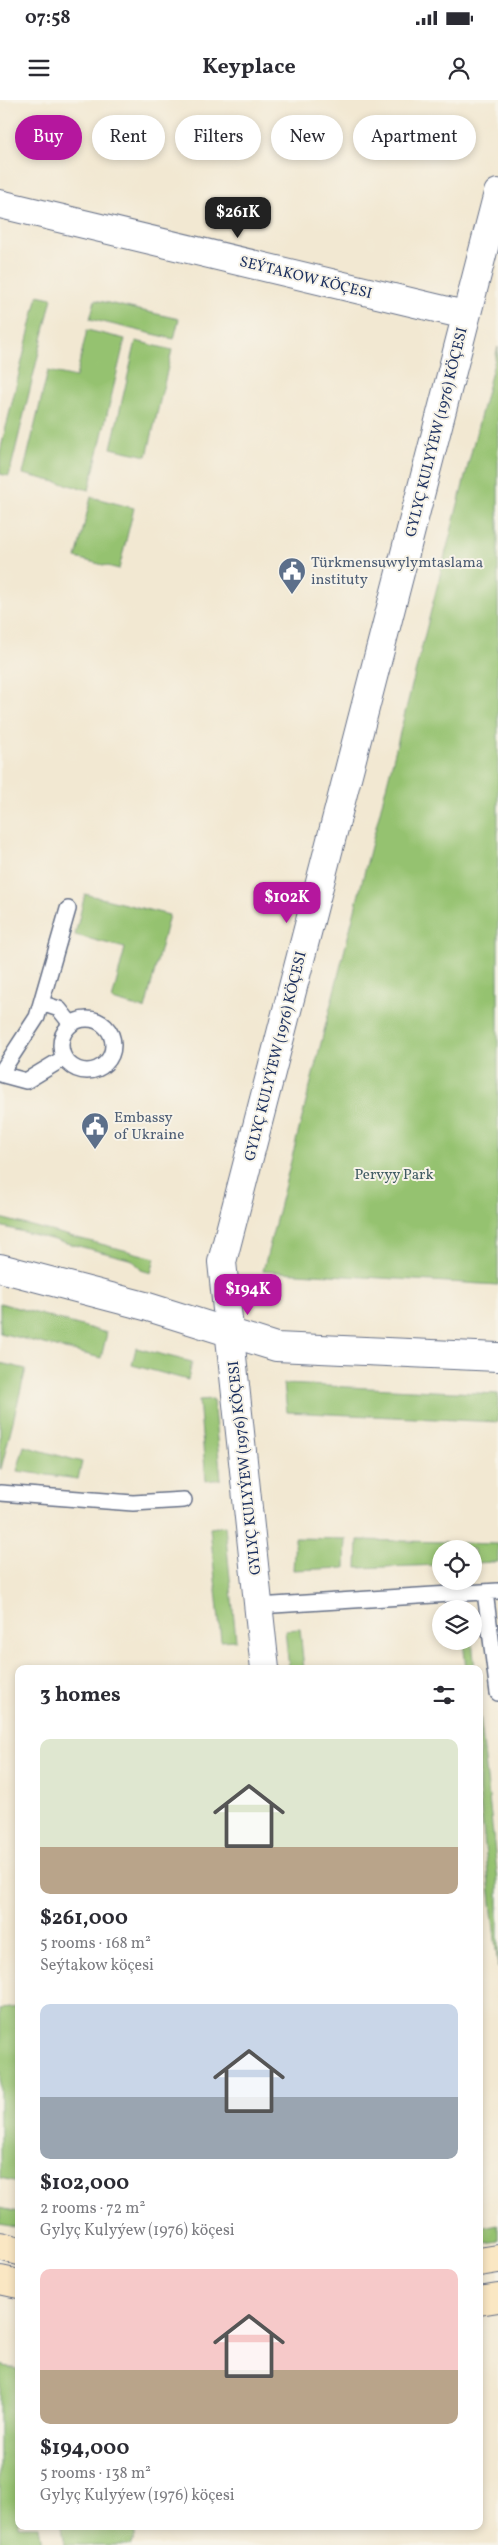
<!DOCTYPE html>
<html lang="en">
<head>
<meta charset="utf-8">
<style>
  :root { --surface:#fff; --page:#f7f7f7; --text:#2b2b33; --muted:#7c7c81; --accent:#b5179e }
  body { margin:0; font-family:Vollkorn,serif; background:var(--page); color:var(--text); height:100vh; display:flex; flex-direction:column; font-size:19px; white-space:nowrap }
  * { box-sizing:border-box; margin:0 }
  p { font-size:16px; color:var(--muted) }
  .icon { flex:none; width:28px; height:28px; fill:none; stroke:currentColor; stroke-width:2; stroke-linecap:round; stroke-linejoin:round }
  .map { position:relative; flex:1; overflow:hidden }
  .side { position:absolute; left:15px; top:1565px; width:468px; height:865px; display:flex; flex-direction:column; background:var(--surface); border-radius:10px; box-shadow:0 2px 8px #0003 }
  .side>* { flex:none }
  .banner { position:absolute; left:15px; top:15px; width:469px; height:45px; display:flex; gap:10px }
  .tools { position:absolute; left:432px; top:1440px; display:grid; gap:10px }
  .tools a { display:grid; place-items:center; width:50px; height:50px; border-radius:50%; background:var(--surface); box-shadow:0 2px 8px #0003; font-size:25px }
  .price { position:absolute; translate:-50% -42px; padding:0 11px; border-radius:10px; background:var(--accent); color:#fff; font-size:16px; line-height:32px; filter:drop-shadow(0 1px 2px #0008) }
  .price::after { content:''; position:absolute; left:50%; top:30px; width:15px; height:11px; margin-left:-8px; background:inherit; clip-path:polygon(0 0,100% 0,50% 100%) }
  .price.current { background:#222; color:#fff }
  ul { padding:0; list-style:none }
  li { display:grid; align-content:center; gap:10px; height:265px; padding:0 25px }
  li span { display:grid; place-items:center; height:155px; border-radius:10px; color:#555 }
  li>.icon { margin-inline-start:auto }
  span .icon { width:90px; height:90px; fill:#fffc; stroke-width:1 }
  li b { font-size:21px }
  h2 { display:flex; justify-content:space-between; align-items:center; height:60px; padding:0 25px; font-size:21px }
  .pill { padding:0 18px; border-radius:22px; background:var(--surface); box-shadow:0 2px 8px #0003; font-size:18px; line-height:45px }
  .pill.current { background:var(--accent); color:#fff }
  .status { display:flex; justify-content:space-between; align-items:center; height:35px; padding:0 25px; background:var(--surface); direction:ltr }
  .status svg { height:14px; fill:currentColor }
  header { display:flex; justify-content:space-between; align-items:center; height:65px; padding:0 25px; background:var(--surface); font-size:22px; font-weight:700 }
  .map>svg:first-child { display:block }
  .green { fill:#95c270; stroke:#587867 }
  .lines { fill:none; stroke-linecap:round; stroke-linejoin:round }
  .lane-casing { stroke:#667087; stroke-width:18 }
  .street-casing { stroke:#667087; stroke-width:30 }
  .secondary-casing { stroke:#667087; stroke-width:30 }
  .lane { stroke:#fff; stroke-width:15 }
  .street { stroke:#fff; stroke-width:28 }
  .secondary { stroke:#fae7c3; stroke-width:28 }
  .labels { text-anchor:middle; stroke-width:4; stroke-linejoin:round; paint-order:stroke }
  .street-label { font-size:15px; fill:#1b2f5e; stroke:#f7f3e8 }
  .service-label { font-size:15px; fill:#4e5e75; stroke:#f7f3e8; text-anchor:start }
  .park-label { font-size:15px; fill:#405b63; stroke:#f7f3e8 }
</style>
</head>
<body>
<div class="status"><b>07:58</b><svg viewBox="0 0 49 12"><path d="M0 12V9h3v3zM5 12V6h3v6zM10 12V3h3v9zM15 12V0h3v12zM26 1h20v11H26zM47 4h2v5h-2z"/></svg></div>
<header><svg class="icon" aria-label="menu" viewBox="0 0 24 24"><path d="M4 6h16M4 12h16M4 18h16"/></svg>Keyplace<svg class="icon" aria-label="person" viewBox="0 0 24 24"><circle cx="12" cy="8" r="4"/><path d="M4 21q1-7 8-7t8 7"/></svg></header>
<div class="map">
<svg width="498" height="2445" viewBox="0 0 498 2445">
  <rect width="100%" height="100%" fill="#f7f3e8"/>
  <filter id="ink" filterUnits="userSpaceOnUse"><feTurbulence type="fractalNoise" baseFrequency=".02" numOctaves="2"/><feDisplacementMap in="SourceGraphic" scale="10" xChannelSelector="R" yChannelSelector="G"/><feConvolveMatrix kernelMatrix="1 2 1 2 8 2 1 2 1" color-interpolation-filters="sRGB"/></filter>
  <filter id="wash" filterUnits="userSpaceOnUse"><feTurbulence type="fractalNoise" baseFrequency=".0096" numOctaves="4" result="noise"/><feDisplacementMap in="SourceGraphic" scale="20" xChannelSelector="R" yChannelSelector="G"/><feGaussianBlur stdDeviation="1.12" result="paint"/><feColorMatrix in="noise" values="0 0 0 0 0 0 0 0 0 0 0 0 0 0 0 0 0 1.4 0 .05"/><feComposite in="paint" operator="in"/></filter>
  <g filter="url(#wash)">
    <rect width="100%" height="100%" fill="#f2e8d2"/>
    <path class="green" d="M 38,195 L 52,198 L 9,376 L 0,374 L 0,352 Z
      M 95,200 L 179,219 L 174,239 L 90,219 Z
      M 87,230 L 125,239 L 89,390 L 23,374 L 48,271 L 76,277 Z
      M 136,241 L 172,250 L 147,356 L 111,348 Z
      M 498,247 L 498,1185 L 263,1171 Z
      M 91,397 L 134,408 L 119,469 L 76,458 Z
      M 85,794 L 169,815 L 145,909 L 112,900 L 125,848 L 75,835 Z
      M 0,1118 L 155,1158 L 151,1173 L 141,1170 L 133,1160 L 0,1126 Z
      M 0,1203 L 107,1233 L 101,1258 L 0,1233 Z
      M 136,1248 L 192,1262 L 188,1280 L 132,1265 Z
      M 0,1263 L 26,1269 L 1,1369 L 0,1369 Z
      M 284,1284 L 498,1294 L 498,1322 L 287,1312 Z
      M 213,1299 L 221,1379 L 206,1381 L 199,1300 Z
      M 24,1346 L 82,1362 L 78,1379 L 17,1371 Z
      M 225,1426 L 236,1540 L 221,1541 L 210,1428 Z
      M 295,1438 L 346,1439 L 345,1468 L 293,1470 Z
      M 358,1440 L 447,1442 L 447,1449 L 441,1449 L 441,1465 L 357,1468 Z
      M 460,1443 L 498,1444 L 498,1462 L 474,1463 L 474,1449 L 460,1449 Z
      M 300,1529 L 304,1569 L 289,1569 L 285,1530 Z
      M 463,1541 L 472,1541 L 475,1569 L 466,1569 Z
      M 479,1604 L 498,1781 L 498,1868 L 479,1691 Z
      M 19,1907 L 19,2082 L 0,2078 L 0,1909 Z
      M 0,2108 L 19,2112 L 19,2128 L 0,2124 Z
      M 498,2124 L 498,2141 L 479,2144 L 479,2128 Z
      M 0,2265 L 17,2269 L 19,2284 L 19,2426 L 39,2426 L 42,2445 L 0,2445 Z
      M 62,2426 L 136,2426 L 131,2445 L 65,2445 Z"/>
  </g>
  <g filter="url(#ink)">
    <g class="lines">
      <g class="lane-casing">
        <path id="lane" d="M 41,903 L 59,909 L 71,924
          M61 945a26 26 0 1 1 52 0a26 26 0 1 1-52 0Z
          M 64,958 L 26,981 L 0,974 L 37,917 L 68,809
          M 0,1393 L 133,1403 L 184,1400
          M 485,1492 L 498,1593
          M 258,1506 L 498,1491"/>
      </g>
      <g class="street-casing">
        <path id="street" d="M 0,104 L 465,215
          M 0,1168 L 145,1206 L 276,1247 L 498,1257
          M 265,1569 L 222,1162 L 498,93"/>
      </g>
      <g class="secondary-casing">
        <path id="secondary" d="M 0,2146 L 19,2151
          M 479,2162 L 498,2159
          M 0,2180 L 19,2184
          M 479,2201 L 498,2198"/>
      </g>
      <use href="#lane" class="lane"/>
      <use href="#street" class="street"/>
      <use href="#secondary" class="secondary"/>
    </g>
  </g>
  <defs>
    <g id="civic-pin" transform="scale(1.4375)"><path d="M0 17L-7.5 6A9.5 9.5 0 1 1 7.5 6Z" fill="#5c6f8a" stroke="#f7f3e8"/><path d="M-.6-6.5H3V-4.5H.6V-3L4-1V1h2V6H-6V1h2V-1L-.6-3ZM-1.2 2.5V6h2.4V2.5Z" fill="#fff"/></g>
  </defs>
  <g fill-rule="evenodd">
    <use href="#civic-pin" x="292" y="471"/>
    <use href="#civic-pin" x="95" y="1026"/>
  </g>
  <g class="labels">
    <g class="street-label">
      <text transform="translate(306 177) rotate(14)" y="5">SEÝTAKOW KÖÇESI</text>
      <text transform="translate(436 332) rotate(-76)" y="5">GYLYÇ KULYÝEW (1976) KÖÇESI</text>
      <text transform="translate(275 956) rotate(-76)" y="5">GYLYÇ KULYÝEW (1976) KÖÇESI</text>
      <text transform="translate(244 1368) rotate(-96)" y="5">GYLYÇ KULYÝEW (1976) KÖÇESI</text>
    </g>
    <g class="service-label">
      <text x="311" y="467">Türkmensuwylymtaslama<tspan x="311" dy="17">instituty</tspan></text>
      <text x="114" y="1022">Embassy<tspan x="114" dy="17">of Ukraine</tspan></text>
    </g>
    <g class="park-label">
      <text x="394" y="1079">Pervyy Park</text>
    </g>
  </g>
</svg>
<div class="tools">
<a><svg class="icon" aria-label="locate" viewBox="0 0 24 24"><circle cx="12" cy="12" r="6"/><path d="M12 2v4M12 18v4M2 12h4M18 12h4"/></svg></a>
<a><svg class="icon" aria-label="layers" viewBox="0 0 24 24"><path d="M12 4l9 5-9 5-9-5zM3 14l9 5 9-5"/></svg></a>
</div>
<b class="price current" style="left:238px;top:139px">$261K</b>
<b class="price" style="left:287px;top:824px">$102K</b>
<b class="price" style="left:248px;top:1216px">$194K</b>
<div class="banner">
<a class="pill current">Buy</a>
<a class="pill">Rent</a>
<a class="pill">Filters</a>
<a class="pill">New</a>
<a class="pill">Apartment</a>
</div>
<section class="side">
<h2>3 homes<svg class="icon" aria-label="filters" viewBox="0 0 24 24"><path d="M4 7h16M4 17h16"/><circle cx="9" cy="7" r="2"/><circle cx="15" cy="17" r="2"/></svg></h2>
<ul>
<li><span style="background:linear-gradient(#dfe7d0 70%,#b9a48a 0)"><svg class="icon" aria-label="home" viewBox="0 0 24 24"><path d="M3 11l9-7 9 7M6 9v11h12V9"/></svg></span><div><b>$261,000</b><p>5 rooms · 168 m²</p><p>Seýtakow köçesi</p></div></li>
<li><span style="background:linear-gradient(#c9d6e8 60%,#9aa5b1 0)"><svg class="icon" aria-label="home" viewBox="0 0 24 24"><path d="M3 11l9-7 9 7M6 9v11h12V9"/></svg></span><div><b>$102,000</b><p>2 rooms · 72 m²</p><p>Gylyç Kulyýew (1976) köçesi</p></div></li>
<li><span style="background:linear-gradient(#f6c9c9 65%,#b9a48a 0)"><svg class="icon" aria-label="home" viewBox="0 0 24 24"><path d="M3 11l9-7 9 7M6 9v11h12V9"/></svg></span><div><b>$194,000</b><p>5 rooms · 138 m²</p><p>Gylyç Kulyýew (1976) köçesi</p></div></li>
</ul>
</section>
</div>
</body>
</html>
